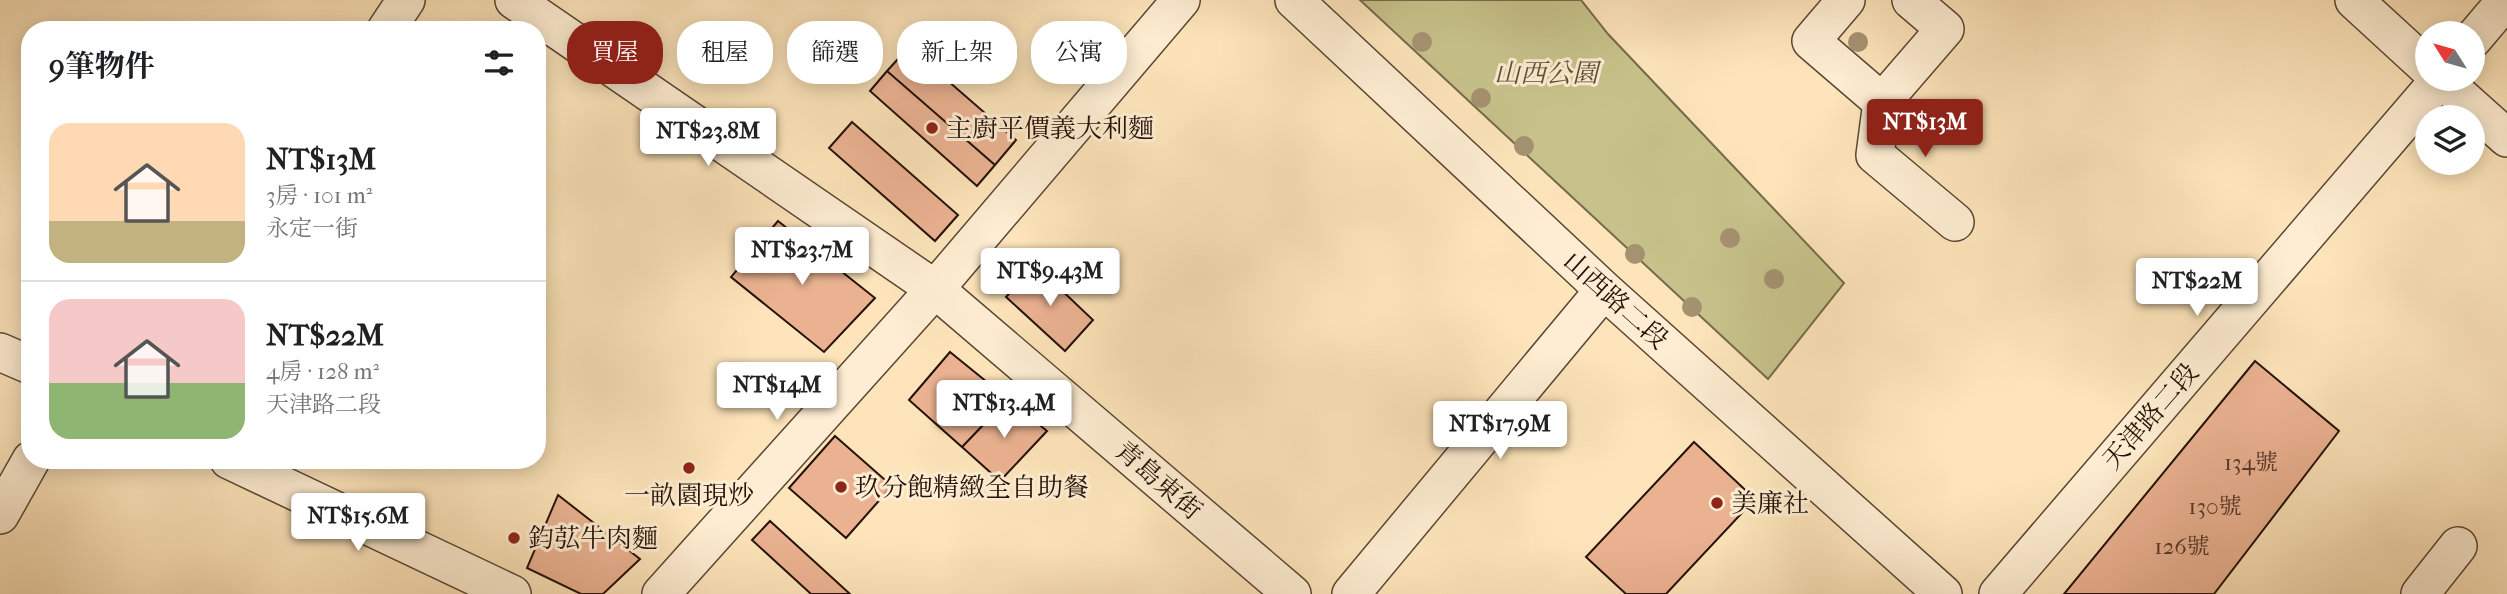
<!DOCTYPE html>
<html lang="zh-TW">
<head>
<meta charset="utf-8">
<style>
  :root { --surface:#fff; --page:#f2f2f2; --text:#202124; --muted:#757577; --line:#e0e0e0; --accent:#8f2418 }
  body { margin:0; font-family:"IM FELL French Canon","Noto Serif TC",serif; background:var(--page); color:var(--text); height:100vh; display:flex; flex-direction:column; font-size:26px; white-space:nowrap }
  * { box-sizing:border-box; margin:0 }
  p { font-size:23px; color:var(--muted) }
  .icon { flex:none; width:38px; height:38px; fill:none; stroke:currentColor; stroke-width:2; stroke-linecap:round; stroke-linejoin:round }
  .map { position:relative; flex:1; overflow:hidden }
  .details { position:absolute; left:21px; top:21px; width:525px; height:448px; display:flex; flex-direction:column; background:var(--surface); border-radius:28px; box-shadow:0 4px 18px #0003 }
  .details>* { flex:none }
  .top-card { position:absolute; left:567px; top:21px; width:665px; height:63px; display:flex; gap:14px }
  .needle { width:46px; rotate:307deg }
  .fabs { position:absolute; left:2415px; top:21px; display:grid; gap:14px }
  .fabs a { display:grid; place-items:center; width:70px; height:70px; border-radius:50%; background:var(--surface); box-shadow:0 4px 18px #0003; font-size:35px }
  .price { position:absolute; translate:-50% -60px; padding:0 16px; border-radius:7px; background:#fff; color:#222; font-size:23px; line-height:46px; filter:drop-shadow(0 2px 4px #0008) }
  .price::after { content:''; position:absolute; left:50%; top:42px; width:21px; height:16px; margin-left:-10px; background:inherit; clip-path:polygon(0 0,100% 0,50% 100%) }
  .price.on { background:var(--accent); color:#fff }
  ul { padding:0; list-style:none }
  li { display:flex; align-items:center; gap:21px; height:175px; padding:0 28px }
  li+li { border-top:2px solid var(--line) }
  li span { display:grid; place-items:center; flex:none; width:196px; height:140px; border-radius:21px; color:#555 }
  li>.icon { margin-inline-start:auto }
  span .icon { width:84px; height:84px; fill:#fffc; stroke-width:1 }
  li b { font-size:30px }
  h2 { display:flex; justify-content:space-between; align-items:center; height:84px; padding:0 28px; font-size:30px }
  .tag { padding:0 24px; border-radius:28px; background:var(--surface); box-shadow:0 4px 18px #0003; font-size:24px; line-height:63px }
  .tag.on { background:var(--accent); color:#fff }
  .map>svg:first-child { display:block }
  .green { fill:#c7c28b; stroke:#766a4a; stroke-width:2 }
  .building { fill:#ebb292; stroke:#241108; stroke-width:2 }
  .lines { fill:none; stroke-linecap:round; stroke-linejoin:round }
  .minor-casing { stroke:#5a4634; stroke-width:40 }
  .minor { stroke:#feedd2; stroke-width:37 }
  .tree { fill:#a59271 }
  .poi-dot { fill:#8f2418; stroke:#feedd2; stroke-width:2.5 }
  .labels { text-anchor:middle; stroke-width:6; stroke-linejoin:round; paint-order:stroke }
  .number-label { font-size:23px; fill:#56392a }
  .park-label { font-size:26px; font-style:italic; fill:#5d4f36; stroke:#feedd2 }
  .poi-label { font-size:26px; fill:#241108; stroke:#feedd2; text-anchor:start }
  .street-label { font-size:26px; fill:#241108; stroke:#feedd2 }
</style>
</head>
<body>
<div class="map">
<svg width="2507" height="594" viewBox="0 0 2507 594">
  <rect width="100%" height="100%" fill="#fde4ba"/>
  <filter id="stains"><feTurbulence type="fractalNoise" baseFrequency=".00286" numOctaves="4"/><feColorMatrix values="0 0 0 0 .2 0 0 0 0 .09 0 0 0 0 .02 0 0 0 .5 -.17"/></filter>
  <radialGradient id="worn" r=".72"><stop offset=".6" stop-color="#630" stop-opacity="0"/><stop offset="1" stop-color="#630" stop-opacity=".3"/></radialGradient>
  <path class="green" d="M 1360,0 L 1581,0 L 1608,34 L 1844,283 L 1768,379 Z"/>
  <path class="building" d="M 909,47 L 1016,140 L 995,165 L 887,71 Z
    M 887,71 L 995,165 L 977,186 L 870,91 Z
    M 852,122 L 958,215 L 935,241 L 829,148 Z
    M 778,221 L 875,298 L 824,352 L 731,277 Z
    M 1035,265 L 1093,320 L 1065,351 L 1006,297 Z
    M 950,352 L 1008,399 L 962,447 L 909,400 Z
    M 2255,361 L 2339,431 L 2214,594 L 2064,594 Z
    M 1008,399 L 1047,431 L 1000,481 L 962,447 Z
    M 835,436 L 892,486 L 846,538 L 789,488 Z
    M 1694,442 L 1755,499 L 1666,594 L 1626,594 L 1586,557 Z
    M 558,495 L 640,559 L 603,594 L 581,594 L 527,568 Z
    M 770,521 L 850,594 L 811,594 L 752,540 Z"/>
  <g class="lines">
    <g class="minor-casing">
      <path id="minor" d="M 514,0 L 935,289 L 1292,594
        M 1294,0 L 1604,290 L 1943,594
        M 1846,0 L 1811,41 L 1882,102
        M 1911,0 L 1945,29 L 1882,102 L 1875,155 L 1955,222
        M 2354,0 L 2427,67
        M 386,30 L 406,0
        M 2473,39 L 2506,0
        M 2441,79 L 2507,138
        M 0,352 L 30,365
        M 229,460 L 512,594
        M 0,515 L 31,460
        M 661,594 L 935,289 L 1181,0
        M 1351,594 L 1604,290
        M 1998,594 L 2440,79
        M 2420,594 L 2458,546"/>
    </g>
    <use href="#minor" class="minor"/>
  </g>
  <g class="tree">
    <circle cx="1422" cy="42" r="10"/>
    <circle cx="1858" cy="42" r="10"/>
    <circle cx="1481" cy="98" r="10"/>
    <circle cx="1524" cy="146" r="10"/>
    <circle cx="1730" cy="238" r="10"/>
    <circle cx="1635" cy="254" r="10"/>
    <circle cx="1774" cy="279" r="10"/>
    <circle cx="1692" cy="307" r="10"/>
  </g>
  <g class="poi-dot">
    <circle cx="932" cy="128" r="7"/>
    <circle cx="689" cy="468" r="7"/>
    <circle cx="841" cy="487" r="7"/>
    <circle cx="1717" cy="503" r="7"/>
    <circle cx="514" cy="538" r="7"/>
  </g>
  <g class="labels">
    <g class="number-label">
      <text x="2251" y="470">134號</text>
      <text x="2215" y="514">130號</text>
      <text x="2182" y="554">126號</text>
    </g>
    <g class="park-label">
      <text x="1546" y="82">山西公園</text>
    </g>
    <g class="poi-label">
      <text x="946" y="137">主廚平價義大利麵</text>
      <text x="855" y="496">玖分飽精緻全自助餐</text>
      <text x="689" y="504" text-anchor="middle">一畝園現炒</text>
      <text x="1731" y="512">美廉社</text>
      <text x="528" y="547">鈞苰牛肉麵</text>
    </g>
    <g class="street-label">
      <text transform="translate(1616 300) rotate(42)" y="9">山西路二段</text>
      <text transform="translate(2150 416) rotate(-49)" y="9">天津路二段</text>
      <text transform="translate(1159 480) rotate(41)" y="9">青島東街</text>
    </g>
  </g>
  <rect width="100%" height="100%" filter="url(#stains)"/>
  <rect width="100%" height="100%" fill="url(#worn)"/>
</svg>
<div class="fabs">
<a><svg class="needle" viewBox="-14 -14 28 28"><path d="M0-13l5 13h-10z" fill="#e53935"/><path d="M0 13l5-13h-10z" fill="#757577"/></svg></a>
<a><svg class="icon" aria-label="layers" viewBox="0 0 24 24"><path d="M12 4l9 5-9 5-9-5zM3 14l9 5 9-5"/></svg></a>
</div>
<b class="price on" style="left:1925px;top:159px">NT$13M</b>
<b class="price" style="left:708px;top:168px">NT$23.8M</b>
<b class="price" style="left:802px;top:287px">NT$23.7M</b>
<b class="price" style="left:1050px;top:308px">NT$9.43M</b>
<b class="price" style="left:2197px;top:318px">NT$22M</b>
<b class="price" style="left:777px;top:422px">NT$14M</b>
<b class="price" style="left:1004px;top:440px">NT$13.4M</b>
<b class="price" style="left:1500px;top:461px">NT$17.9M</b>
<b class="price" style="left:358px;top:553px">NT$15.6M</b>
<div class="top-card">
<a class="tag on">買屋</a>
<a class="tag">租屋</a>
<a class="tag">篩選</a>
<a class="tag">新上架</a>
<a class="tag">公寓</a>
</div>
<section class="details">
<h2>9筆物件<svg class="icon" aria-label="filters" viewBox="0 0 24 24"><path d="M4 7h16M4 17h16"/><circle cx="9" cy="7" r="2"/><circle cx="15" cy="17" r="2"/></svg></h2>
<ul>
<li><span style="background:linear-gradient(#ffd9b3 70%,#c2b280 0)"><svg class="icon" aria-label="home" viewBox="0 0 24 24"><path d="M3 11l9-7 9 7M6 9v11h12V9"/></svg></span><div><b>NT$13M</b><p>3房 · 101 m²</p><p>永定一街</p></div></li>
<li><span style="background:linear-gradient(#f6c9c9 60%,#8fb573 0)"><svg class="icon" aria-label="home" viewBox="0 0 24 24"><path d="M3 11l9-7 9 7M6 9v11h12V9"/></svg></span><div><b>NT$22M</b><p>4房 · 128 m²</p><p>天津路二段</p></div></li>
</ul>
</section>
</div>
</body>
</html>
